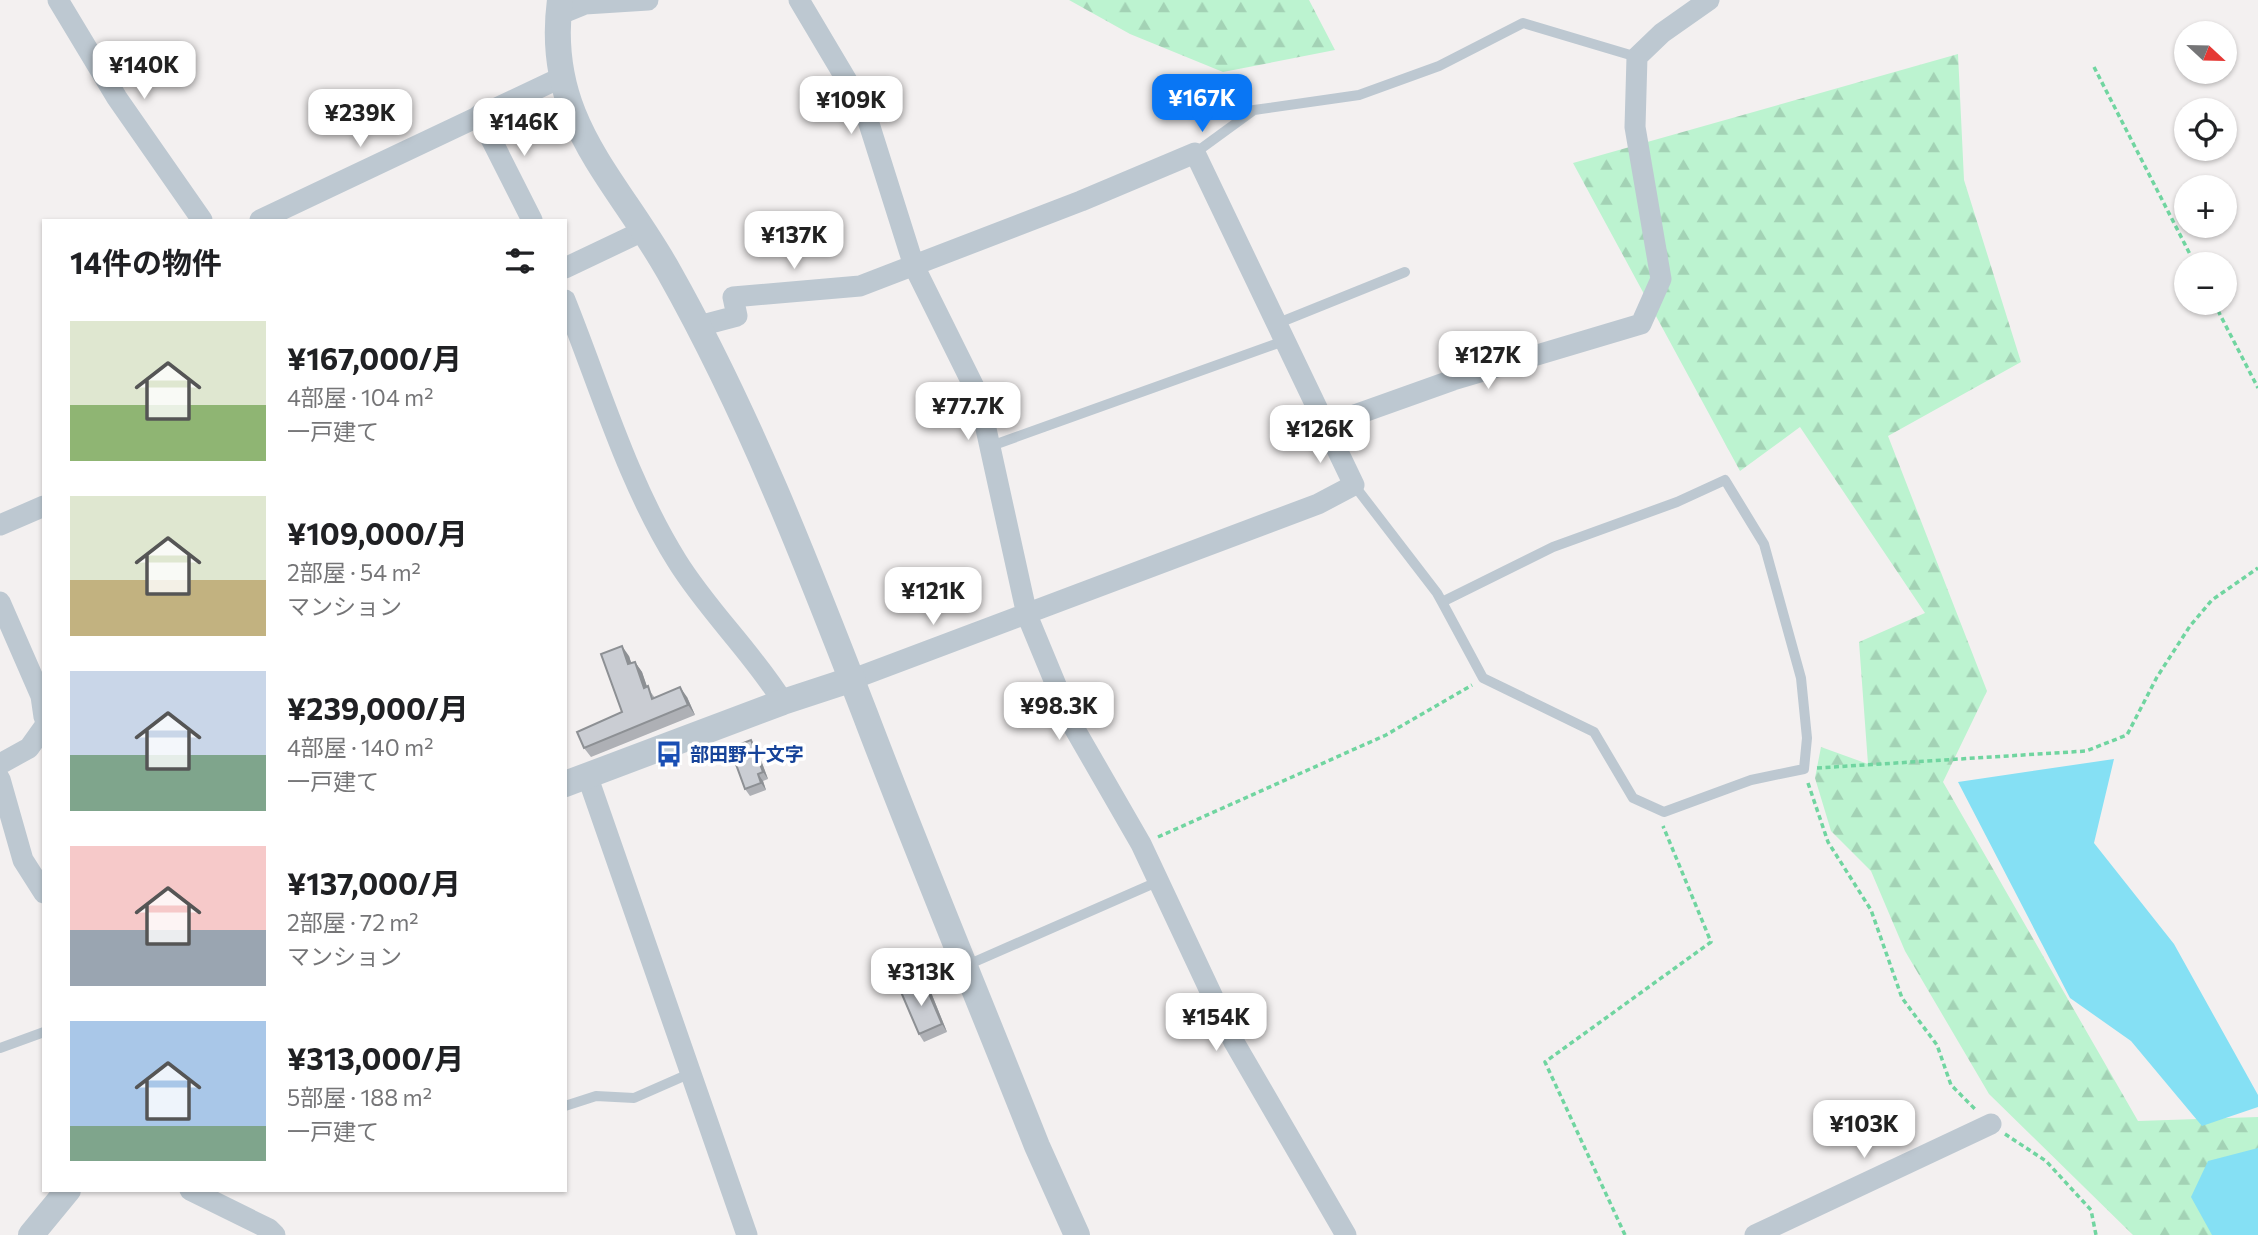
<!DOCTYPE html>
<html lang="ja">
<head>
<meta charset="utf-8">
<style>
  :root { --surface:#fff; --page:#f6f6f6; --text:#202124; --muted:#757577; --accent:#0976f4 }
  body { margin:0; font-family:Commissioner,"Noto Sans JP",sans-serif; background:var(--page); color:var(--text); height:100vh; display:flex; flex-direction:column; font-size:26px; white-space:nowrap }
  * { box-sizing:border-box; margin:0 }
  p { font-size:23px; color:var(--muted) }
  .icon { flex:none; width:38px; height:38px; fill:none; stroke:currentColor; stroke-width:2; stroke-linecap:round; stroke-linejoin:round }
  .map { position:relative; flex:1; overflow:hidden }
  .panel { position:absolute; left:42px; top:219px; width:525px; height:973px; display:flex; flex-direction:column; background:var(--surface); border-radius:0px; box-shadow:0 2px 5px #0004 }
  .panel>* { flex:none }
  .needle { width:46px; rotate:112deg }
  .controls { position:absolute; left:2174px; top:21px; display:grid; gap:14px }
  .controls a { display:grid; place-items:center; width:63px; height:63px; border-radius:50%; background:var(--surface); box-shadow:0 2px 5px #0004; font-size:35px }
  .price { position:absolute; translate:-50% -60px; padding:0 16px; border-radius:14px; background:#fff; color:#222; font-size:23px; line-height:46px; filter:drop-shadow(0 2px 4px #0008) }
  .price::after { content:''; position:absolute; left:50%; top:42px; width:21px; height:16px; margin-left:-10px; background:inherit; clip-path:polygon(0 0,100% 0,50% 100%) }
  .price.selected { background:var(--accent); color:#fff }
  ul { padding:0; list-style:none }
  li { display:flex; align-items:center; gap:21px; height:175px; padding:0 28px }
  li span { display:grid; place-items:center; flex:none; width:196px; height:140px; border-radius:0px; color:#555 }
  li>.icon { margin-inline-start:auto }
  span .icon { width:84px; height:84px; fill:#fffc; stroke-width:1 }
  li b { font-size:30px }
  h2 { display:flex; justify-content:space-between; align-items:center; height:84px; padding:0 28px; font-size:30px }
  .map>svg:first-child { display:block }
  .forest { fill:url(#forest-firs) }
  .water { fill:#85e0f4 }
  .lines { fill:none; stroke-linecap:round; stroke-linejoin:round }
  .path { stroke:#70d5a0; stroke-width:3.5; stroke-dasharray:5 3.5; stroke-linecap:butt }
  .service { stroke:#bdc8d1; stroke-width:10 }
  .minor { stroke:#bdc8d1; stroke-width:21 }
  .tertiary { stroke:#bdc8d1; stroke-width:26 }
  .wall { fill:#aeb0b5 }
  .shaded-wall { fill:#8d9094 }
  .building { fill:#cacdd3; stroke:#8d9094; stroke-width:2 }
  .labels { text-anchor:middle; stroke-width:7; stroke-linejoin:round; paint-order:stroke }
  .transit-label { font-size:19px; font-weight:bold; fill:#164399; stroke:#fff; text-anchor:start }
</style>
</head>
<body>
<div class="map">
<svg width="2258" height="1235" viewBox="0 0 2258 1235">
  <defs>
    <pattern id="forest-firs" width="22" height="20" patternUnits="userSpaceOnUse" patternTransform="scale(1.75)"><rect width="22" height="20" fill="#bcf3d0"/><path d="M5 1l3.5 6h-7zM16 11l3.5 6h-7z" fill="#a3d2b5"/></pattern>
  </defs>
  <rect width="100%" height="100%" fill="#f3f0f0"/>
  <path class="forest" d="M 1069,0 L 1309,0 L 1335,50 L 1223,72 L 1130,34 Z
    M 1958,54 L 1964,180 L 2021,362 L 1888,436 L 1987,691 L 1943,782 L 2138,1121 L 2258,1117 L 2258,1235 L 2133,1235 L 1989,1094 L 1905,951 L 1871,871 L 1831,831 L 1815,778 L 1821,747 L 1868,764 L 1859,642 L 1925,613 L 1800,427 L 1740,471 L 1573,163 Z"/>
  <path class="water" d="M 2114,759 L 2094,843 L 2174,944 L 2258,1095 L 2258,1107 L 2202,1126 L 2131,1041 L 2070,998 L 1958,782 Z
    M 2258,1148 L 2258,1235 L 2212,1235 L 2191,1197 L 2208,1161 Z"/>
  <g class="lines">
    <path class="path" d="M 2094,67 L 2195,264
      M 2214,303 L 2258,388
      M 1817,768 L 2086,751 L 2127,735 L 2157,677 L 2190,626 L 2212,600 L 2258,568
      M 1808,783 L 1828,842 L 1871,910 L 1902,998 L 1937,1045 L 1951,1085 L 1975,1109
      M 1158,837 L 1386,735 L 1472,685
      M 2005,1134 L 2046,1161 L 2091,1210 L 2096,1235
      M 1625,1235 L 1545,1062 L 1711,942 L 1663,826"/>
    <path class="service" d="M 1195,153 L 1254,110 L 1359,95 L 1439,66 L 1523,23 L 1637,57
      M 1276,324 L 1405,272
      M 991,446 L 1284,341
      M 1354,485 L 1437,593 L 1442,602 L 1483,678 L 1594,732 L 1633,798 L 1664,812 L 1751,780 L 1804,769 L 1807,738 L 1801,678 L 1764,544 L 1725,480 L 1677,502 L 1553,547 L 1442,602
      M 965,966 L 1157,882
      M 0,1048 L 44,1032
      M 565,1106 L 596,1096 L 634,1098 L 691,1073"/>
    <path class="minor" d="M 58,0 L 117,98 L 202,220
      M 799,0 L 865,111 L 914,266 L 979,397 L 1027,615 L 1073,726 L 1141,844 L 1234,1042 L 1346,1235
      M 558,15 L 585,4 L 648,0
      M 479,115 L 532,220
      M 260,220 L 560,78
      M 565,268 L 645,230
      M 565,300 C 600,387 627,481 677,561 C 708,611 752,652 783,702
      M 699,326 L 737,316 L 733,297 L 860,286 L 1081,201 L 1195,153 L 1354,485 L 1318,504 L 853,679
      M 1324,426 L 1453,380 L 1641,324 L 1661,279 L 1635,127 L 1637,57 L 1662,33 L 1709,0
      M 0,525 L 44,506
      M 0,602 L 41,696 L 44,717
      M 0,764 L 29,748 L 44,727
      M 587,775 L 747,1235
      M 0,779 L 23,860 L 44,893
      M 190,1190 L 269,1229 L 275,1235
      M 1755,1235 L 1991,1124"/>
    <path class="tertiary" d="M 560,0 C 544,120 615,176 669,272 C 748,412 807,564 865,714 C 920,859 980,1002 1037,1146 L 1077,1235
      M 565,784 L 783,702 L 853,679
      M 31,1235 L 68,1190"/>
  </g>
  <path class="wall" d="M 629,656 L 631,663 L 635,662 L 642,672 L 647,687 L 655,698 L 687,697 L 695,715 L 591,757 L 584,748 L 622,712 Z
    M 751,740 L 756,747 L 768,779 L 763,781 L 766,790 L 750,796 L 745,789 Z
    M 930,990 L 947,1032 L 924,1042 L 919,1034 Z"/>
  <path class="shaded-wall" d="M 622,646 L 629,656 L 635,674 L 628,664 Z
    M 635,662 L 642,672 L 651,698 L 644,688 Z
    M 680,687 L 687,697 L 695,715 L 688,705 Z
    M 751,740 L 756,747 L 768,779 L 763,772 Z
    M 758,774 L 763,781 L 766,790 L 761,783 Z
    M 924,982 L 930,990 L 947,1032 L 942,1024 Z"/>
  <path class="building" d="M 622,646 L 628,664 L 635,662 L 644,688 L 648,686 L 652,699 L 680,687 L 688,705 L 584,748 L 577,732 L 622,712 L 601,654 Z
    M 751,740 L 763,772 L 758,774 L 761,783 L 745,789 L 730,748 Z
    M 924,982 L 942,1024 L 919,1034 L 901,992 Z"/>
  <defs>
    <g id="bus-bare" transform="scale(2.1)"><path d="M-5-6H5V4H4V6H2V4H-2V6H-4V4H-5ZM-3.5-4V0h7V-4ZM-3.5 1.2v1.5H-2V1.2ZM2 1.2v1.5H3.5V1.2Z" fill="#1a4fb4" stroke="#fff" stroke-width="2.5" paint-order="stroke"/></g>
  </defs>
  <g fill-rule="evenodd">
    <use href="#bus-bare" x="669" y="754"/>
  </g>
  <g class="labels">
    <g class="transit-label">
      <text x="690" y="761">部田野十文字</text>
    </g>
  </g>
</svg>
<div class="controls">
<a><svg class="needle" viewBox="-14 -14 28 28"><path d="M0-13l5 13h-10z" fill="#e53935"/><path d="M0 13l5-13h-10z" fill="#757577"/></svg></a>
<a><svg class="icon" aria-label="locate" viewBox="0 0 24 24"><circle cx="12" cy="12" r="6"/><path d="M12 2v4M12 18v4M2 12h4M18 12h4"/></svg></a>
<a>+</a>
<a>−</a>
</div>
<b class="price" style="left:144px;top:101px">¥140K</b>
<b class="price selected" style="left:1202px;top:134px">¥167K</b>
<b class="price" style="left:851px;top:136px">¥109K</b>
<b class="price" style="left:360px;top:149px">¥239K</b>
<b class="price" style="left:524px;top:158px">¥146K</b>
<b class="price" style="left:794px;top:271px">¥137K</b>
<b class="price" style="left:1488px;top:391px">¥127K</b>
<b class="price" style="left:968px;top:442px">¥77.7K</b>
<b class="price" style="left:1320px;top:465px">¥126K</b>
<b class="price" style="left:933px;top:627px">¥121K</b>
<b class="price" style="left:1059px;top:742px">¥98.3K</b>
<b class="price" style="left:921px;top:1008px">¥313K</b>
<b class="price" style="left:1216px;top:1053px">¥154K</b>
<b class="price" style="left:1864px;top:1160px">¥103K</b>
<section class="panel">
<h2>14件の物件<svg class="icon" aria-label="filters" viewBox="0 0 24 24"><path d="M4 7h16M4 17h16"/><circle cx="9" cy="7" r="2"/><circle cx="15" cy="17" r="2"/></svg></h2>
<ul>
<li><span style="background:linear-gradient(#dfe7d0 60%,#8fb573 0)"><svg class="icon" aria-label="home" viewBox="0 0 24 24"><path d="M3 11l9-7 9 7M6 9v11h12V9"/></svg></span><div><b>¥167,000/月</b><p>4部屋 · 104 m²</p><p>一戸建て</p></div></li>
<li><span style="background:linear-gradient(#dfe7d0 60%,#c2b280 0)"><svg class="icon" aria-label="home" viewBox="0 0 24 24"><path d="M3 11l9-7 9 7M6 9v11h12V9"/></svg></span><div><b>¥109,000/月</b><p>2部屋 · 54 m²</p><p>マンション</p></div></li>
<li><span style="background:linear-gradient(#c9d6e8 60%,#7fa58c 0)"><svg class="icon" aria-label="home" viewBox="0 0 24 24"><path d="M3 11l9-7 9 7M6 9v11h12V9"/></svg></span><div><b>¥239,000/月</b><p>4部屋 · 140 m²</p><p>一戸建て</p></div></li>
<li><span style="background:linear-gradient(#f6c9c9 60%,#9aa5b1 0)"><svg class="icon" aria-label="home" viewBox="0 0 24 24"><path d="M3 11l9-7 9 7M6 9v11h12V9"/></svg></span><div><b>¥137,000/月</b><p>2部屋 · 72 m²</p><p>マンション</p></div></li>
<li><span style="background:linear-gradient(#a9c7e8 75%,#7fa58c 0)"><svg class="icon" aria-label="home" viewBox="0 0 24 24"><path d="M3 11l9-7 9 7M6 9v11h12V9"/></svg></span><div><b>¥313,000/月</b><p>5部屋 · 188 m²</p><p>一戸建て</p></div></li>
</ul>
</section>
</div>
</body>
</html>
